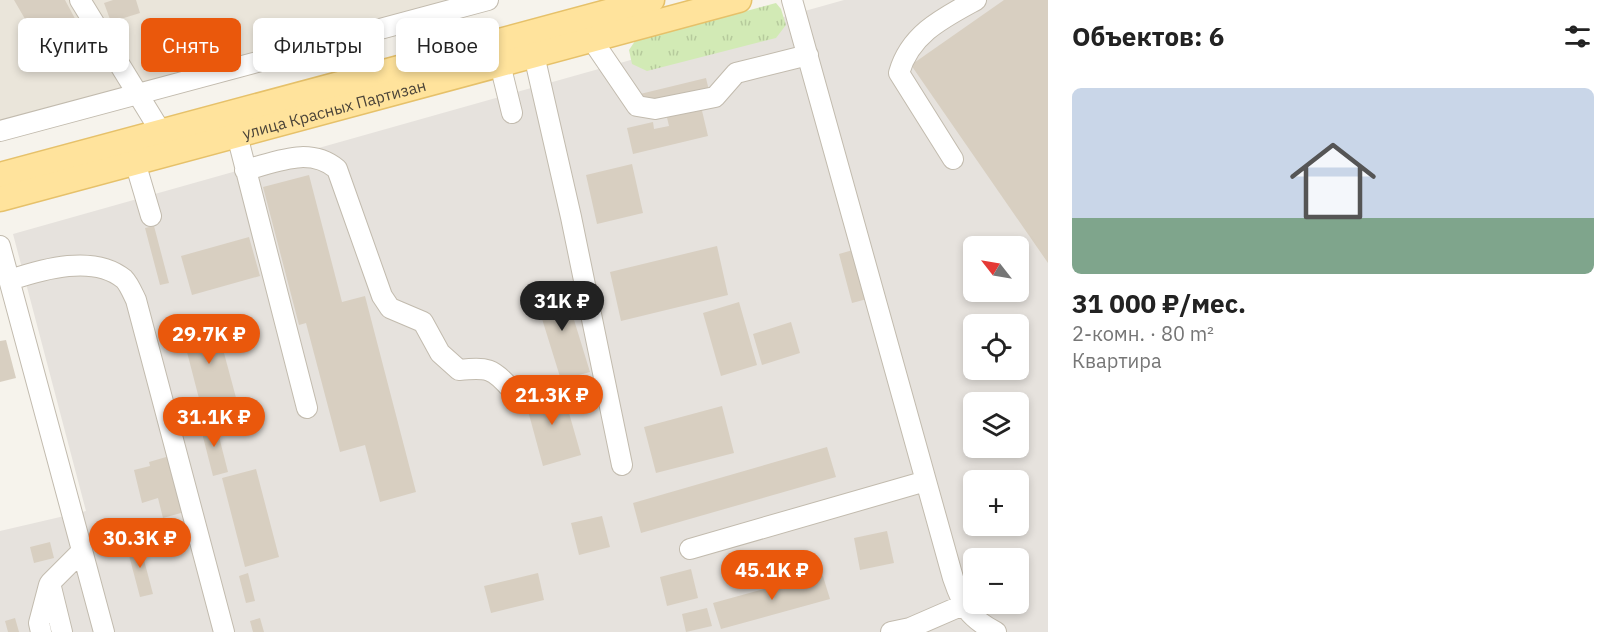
<!DOCTYPE html>
<html lang="ru">
<head>
<meta charset="utf-8">
<style>
  :root { --surface:#fff; --page:#f6f6f6; --text:#222; --muted:#767676; --line:#e0e0e0; --accent:#ea580c }
  body { margin:0; font-family:"IBM Plex Sans",sans-serif; background:var(--page); color:var(--text); height:100vh; display:flex; flex-direction:column; font-size:22px; white-space:nowrap }
  * { box-sizing:border-box; margin:0 }
  p { font-size:20px; color:var(--muted) }
  .icon { flex:none; width:33px; height:33px; fill:none; stroke:currentColor; stroke-width:2; stroke-linecap:round; stroke-linejoin:round }
  .map { position:relative; flex:1; overflow:hidden }
  .sheet { display:flex; flex-direction:column; background:var(--surface); width:570px }
  .sheet>* { flex:none }
  .hud { position:absolute; left:18px; top:18px; width:570px; height:54px; display:flex; gap:12px }
  .needle { width:39px; rotate:301deg }
  .tools { position:absolute; left:963px; top:236px; display:grid; gap:12px }
  .tools a { display:grid; place-items:center; width:66px; height:66px; border-radius:9px; background:var(--surface); box-shadow:0 3px 9px #0003; font-size:30px }
  .price { position:absolute; translate:-50% -51px; padding:0 14px; border-radius:21px; background:var(--accent); color:#fff; font-size:20px; line-height:39px; filter:drop-shadow(0 2px 3px #0008) }
  .price::after { content:''; position:absolute; left:50%; top:36px; width:18px; height:14px; margin-left:-9px; background:inherit; clip-path:polygon(0 0,100% 0,50% 100%) }
  .price.selected { background:#222; color:#fff }
  ul { padding:0; list-style:none }
  li { display:grid; align-content:center; gap:12px; height:318px; padding:0 24px }
  li+li { border-top:2px solid var(--line) }
  li span { display:grid; place-items:center; height:186px; border-radius:9px; color:#555 }
  li>.icon { margin-inline-start:auto }
  span .icon { width:108px; height:108px; fill:#fffc; stroke-width:1 }
  li b { font-size:26px }
  h2 { display:flex; justify-content:space-between; align-items:center; height:72px; padding:0 24px; font-size:26px }
  .chip { padding:0 21px; border-radius:9px; background:var(--surface); box-shadow:0 3px 9px #0003; font-size:21px; line-height:54px }
  .chip.selected { background:var(--accent); color:#fff }
  main { display:flex; flex:1; min-height:0 }
  .map>svg:first-child { display:block }
  .residential { fill:#eae5da }
  .industrial { fill:#e6e2dd; fill-rule:evenodd }
  .grass { fill:url(#grass-tufts) }
  .building { fill:#d8cfc1 }
  .lines { fill:none; stroke-linecap:round; stroke-linejoin:round }
  .minor-casing { stroke:#c2bbae; stroke-width:22 }
  .major-casing { stroke:#e6c16a; stroke-width:27 }
  .minor { stroke:#fff; stroke-width:20 }
  .major { stroke:#ffe39c; stroke-width:24 }
  .labels { text-anchor:middle; stroke-width:4.5; stroke-linejoin:round; paint-order:stroke }
  .street-label { font-size:16px; fill:#4b4439; stroke:#fff }
</style>
</head>
<body>
<main>
<div class="map">
<svg width="1048" height="632" viewBox="0 0 1048 632">
  <defs>
    <pattern id="grass-tufts" width="24" height="20" patternUnits="userSpaceOnUse" patternTransform="scale(1.5)"><rect width="24" height="20" fill="#d2eab5"/><path d="M3 7l-1-3M5 7V3M7 7l1-3M15 17l-1-3M17 17v-4M19 17l1-3" fill="none" stroke="#b6ca9c"/></pattern>
  </defs>
  <rect width="100%" height="100%" fill="#f6f3ec"/>
  <path class="residential" d="M 0,0 L 485,0 L 0,123 Z"/>
  <path class="industrial" d="M 844,0 L 1048,0 L 1048,632 L 0,632 L 0,531 L 86,511 L 13,234 ZM 974,246 L 1018,246 L 1018,291 L 974,291 ZM 974,324 L 1018,324 L 1018,369 L 974,369 ZM 974,402 L 1018,402 L 1018,447 L 974,447 ZM 974,480 L 1018,480 L 1018,525 L 974,525 ZM 974,558 L 1018,558 L 1018,603 L 974,603 Z"/>
  <path class="grass" d="M 776,3 L 781,9 L 786,25 L 776,38 L 647,71 L 632,64 L 629,50 L 635,41 Z"/>
  <path class="building" d="M 14,0 L 65,0 L 79,26 L 36,38 Z
    M 113,0 L 136,0 L 140,13 L 111,22 L 104,3 Z
    M 1004,0 L 1048,0 L 1048,263 L 911,65 Z
    M 706,78 L 710,95 L 699,98 L 708,136 L 633,154 L 627,128 L 653,122 L 654,129 L 669,126 L 664,105 L 636,95 Z
    M 632,164 L 643,213 L 597,224 L 586,175 Z
    M 309,175 L 342,302 L 365,296 L 416,492 L 380,502 L 365,445 L 340,452 L 306,323 L 299,325 L 263,187 Z
    M 154,226 L 169,283 L 160,285 L 145,228 Z
    M 249,237 L 260,276 L 192,295 L 181,256 Z
    M 717,246 L 728,295 L 621,321 L 610,272 Z
    M 853,250 L 867,299 L 852,303 L 839,254 Z
    M 563,284 L 590,372 L 561,380 L 534,293 Z
    M 739,302 L 757,365 L 721,376 L 703,313 Z
    M 214,316 L 238,405 L 203,414 L 180,325 Z
    M 791,322 L 800,353 L 762,365 L 753,334 Z
    M 6,340 L 16,378 L 0,382 L 0,341 Z
    M 561,385 L 581,455 L 543,466 L 524,396 Z
    M 722,406 L 734,453 L 656,473 L 644,427 Z
    M 215,421 L 228,472 L 213,476 L 200,425 Z
    M 827,447 L 836,477 L 641,533 L 633,503 Z
    M 173,455 L 188,511 L 163,518 L 158,498 L 142,503 L 134,470 L 150,466 L 149,462 Z
    M 256,469 L 279,557 L 245,567 L 222,478 Z
    M 602,516 L 610,547 L 579,555 L 571,523 Z
    M 887,531 L 894,563 L 860,570 L 854,538 Z
    M 139,541 L 153,594 L 140,597 L 126,544 Z
    M 50,542 L 54,558 L 34,563 L 30,547 Z
    M 691,569 L 698,598 L 667,606 L 660,577 Z
    M 248,573 L 255,601 L 246,603 L 239,576 Z
    M 538,573 L 544,600 L 491,613 L 484,586 Z
    M 822,573 L 830,599 L 721,629 L 713,603 Z
    M 707,608 L 712,626 L 686,632 L 682,614 Z
    M 15,618 L 19,632 L 8,632 L 5,621 Z
    M 260,618 L 264,632 L 253,632 L 250,621 Z"/>
  <g class="lines">
    <g class="minor-casing">
      <path id="minor" d="M 80,0 L 161,132
        M 792,0 L 953,578 C 963,607 968,617 996,632
        M 592,40 L 637,106 L 655,109 L 715,97 L 736,73 L 808,55
        M 534,55 L 571,217 L 622,465
        M 500,64 L 512,113
        M 0,131 L 488,0
        M 237,135 L 307,408
        M 953,159 L 899,73 C 910,34 943,18 976,0
        M 135,162 L 151,216
        M 245,170 C 277,162 309,146 337,169 L 382,296 L 390,308 L 423,322 L 440,353 L 459,370 C 487,367 493,368 511,389
        M 0,246 L 104,632
        M 10,280 C 43,269 94,254 124,279 C 129,284 133,294 136,300 L 224,632
        M 690,549 L 926,481
        M 41,632 L 39,623 L 49,585
        M 62,632 L 50,583 L 81,552
        M 891,632 L 910,628 L 963,605"/>
    </g>
    <g class="major-casing">
      <g id="major">
        <path d="M 0,175 L 652,0"/>
        <path id="s1" d="M 0,199 L 739,0"/>
      </g>
    </g>
    <use href="#minor" class="minor"/>
    <use href="#major" class="major"/>
  </g>
  <g class="labels">
    <g class="street-label">
      <text dy="6" stroke="none"><textPath href="#s1" startOffset="346">улица Красных Партизан</textPath></text>
    </g>
  </g>
</svg>
<div class="tools">
<a><svg class="needle" viewBox="-14 -14 28 28"><path d="M0-13l5 13h-10z" fill="#e53935"/><path d="M0 13l5-13h-10z" fill="#767676"/></svg></a>
<a><svg class="icon" aria-label="locate" viewBox="0 0 24 24"><circle cx="12" cy="12" r="6"/><path d="M12 2v4M12 18v4M2 12h4M18 12h4"/></svg></a>
<a><svg class="icon" aria-label="layers" viewBox="0 0 24 24"><path d="M12 4l9 5-9 5-9-5zM3 14l9 5 9-5"/></svg></a>
<a>+</a>
<a>−</a>
</div>
<b class="price selected" style="left:562px;top:332px">31K ₽</b>
<b class="price" style="left:209px;top:365px">29.7K ₽</b>
<b class="price" style="left:552px;top:426px">21.3K ₽</b>
<b class="price" style="left:214px;top:448px">31.1K ₽</b>
<b class="price" style="left:140px;top:569px">30.3K ₽</b>
<b class="price" style="left:772px;top:601px">45.1K ₽</b>
<div class="hud">
<a class="chip">Купить</a>
<a class="chip selected">Снять</a>
<a class="chip">Фильтры</a>
<a class="chip">Новое</a>
</div>
</div>
<section class="sheet">
<h2>Объектов: 6<svg class="icon" aria-label="filters" viewBox="0 0 24 24"><path d="M4 7h16M4 17h16"/><circle cx="9" cy="7" r="2"/><circle cx="15" cy="17" r="2"/></svg></h2>
<ul>
<li><span style="background:linear-gradient(#c9d6e8 70%,#7fa58c 0)"><svg class="icon" aria-label="home" viewBox="0 0 24 24"><path d="M3 11l9-7 9 7M6 9v11h12V9"/></svg></span><div><b>31 000 ₽/мес.</b><p>2-комн. · 80 m²</p><p>Квартира</p></div></li>
</ul>
</section>
</main>
</body>
</html>
